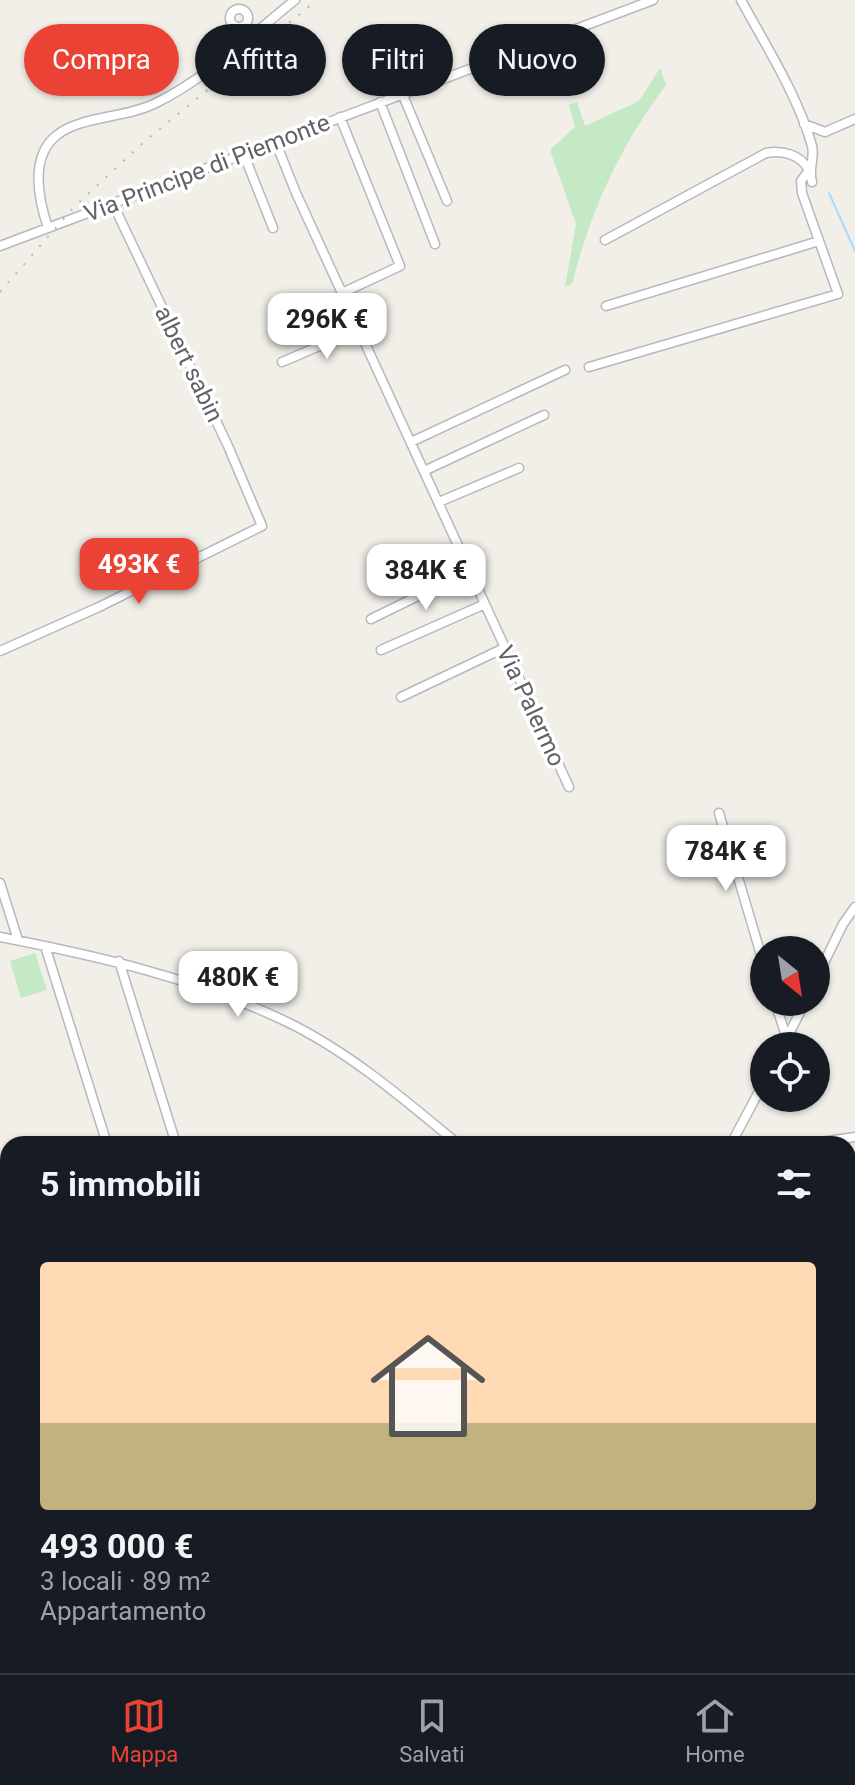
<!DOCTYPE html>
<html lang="it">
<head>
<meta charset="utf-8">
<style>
  :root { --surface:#171b24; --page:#20242c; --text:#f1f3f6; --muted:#9ea1a6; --line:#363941; --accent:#ea4335 }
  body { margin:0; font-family:Roboto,sans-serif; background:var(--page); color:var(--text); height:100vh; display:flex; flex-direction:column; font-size:30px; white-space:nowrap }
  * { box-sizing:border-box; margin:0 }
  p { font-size:26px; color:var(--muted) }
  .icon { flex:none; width:44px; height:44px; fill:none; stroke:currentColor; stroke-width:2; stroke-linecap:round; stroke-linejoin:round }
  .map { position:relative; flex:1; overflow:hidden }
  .details { position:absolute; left:0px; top:1136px; width:856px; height:538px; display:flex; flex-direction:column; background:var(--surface); border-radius:24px 24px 0 0; box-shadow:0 2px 6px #0004 }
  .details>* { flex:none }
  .banner { position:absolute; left:24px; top:24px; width:808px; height:72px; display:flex; gap:16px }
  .needle { width:52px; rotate:150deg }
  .buttons { position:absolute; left:750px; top:936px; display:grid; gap:16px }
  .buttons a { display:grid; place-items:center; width:80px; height:80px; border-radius:50%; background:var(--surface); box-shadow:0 2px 6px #0004; font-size:40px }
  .price { position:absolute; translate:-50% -68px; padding:0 18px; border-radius:16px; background:#fff; color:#222; font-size:26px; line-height:52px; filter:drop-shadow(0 2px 4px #0008) }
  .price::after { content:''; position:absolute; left:50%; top:48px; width:24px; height:18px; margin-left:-12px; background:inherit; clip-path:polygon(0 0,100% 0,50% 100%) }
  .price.on { background:var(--accent); color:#fff }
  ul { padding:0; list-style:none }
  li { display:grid; align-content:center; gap:16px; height:424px; padding:0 40px }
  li+li { border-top:2px solid var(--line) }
  li span { display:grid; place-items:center; height:248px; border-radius:8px; color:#555 }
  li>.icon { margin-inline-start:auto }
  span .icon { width:144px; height:144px; fill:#fffc; stroke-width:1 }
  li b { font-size:34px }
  h2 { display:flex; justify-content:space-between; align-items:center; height:96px; padding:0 40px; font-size:34px }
  .pill { padding:0 28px; border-radius:36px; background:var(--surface); box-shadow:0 2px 6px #0004; font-size:28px; line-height:72px }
  .pill.on { background:var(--accent); color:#fff }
  .menu { display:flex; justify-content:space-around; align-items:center; height:112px; border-top:2px solid var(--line); background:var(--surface); font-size:22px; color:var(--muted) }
  .menu a { display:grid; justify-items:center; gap:4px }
  .menu .on { color:var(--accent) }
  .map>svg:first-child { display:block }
  .green { fill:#c5e8c5 }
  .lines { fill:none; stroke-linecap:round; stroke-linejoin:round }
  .stream { stroke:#aadaff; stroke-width:2 }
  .street-casing { stroke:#b5b8bc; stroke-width:11 }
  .street { stroke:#fff; stroke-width:8 }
  .rail { stroke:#b6b7b8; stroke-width:2; stroke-dasharray:2 10; stroke-linecap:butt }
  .labels { text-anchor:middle; stroke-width:7; stroke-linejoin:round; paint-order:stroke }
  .street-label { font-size:24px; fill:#5f6368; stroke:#fff }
</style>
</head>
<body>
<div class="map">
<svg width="855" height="1673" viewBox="0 0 855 1673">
  <rect width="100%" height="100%" fill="#f1efe8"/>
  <path class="green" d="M 660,68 L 666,85 C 620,146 591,210 572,284 L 565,287 L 576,224 L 550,150 L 575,127 L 569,105 L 577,102 L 585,126 L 639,101 Z
    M 35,953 L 47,990 L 21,998 L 10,961 Z"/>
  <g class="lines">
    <path class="stream" d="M 829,193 L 855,251"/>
    <g class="street-casing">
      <path id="street" d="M 741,0 C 766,46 798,96 812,146 C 815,159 808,168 812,182
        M230 18a9 9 0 1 1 18 0a9 9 0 1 1-18 0Z
        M 402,93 L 447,201
        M 380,102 L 435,244
        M 340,117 L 400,266 L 342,293
        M 804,124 L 825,132 L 855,119
        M 276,143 L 296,193 L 569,787
        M 244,155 L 273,228
        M 48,228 C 39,201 29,157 57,135 C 80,116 127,118 156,103 C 207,78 251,35 295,0
        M 605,240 L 766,153 C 782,150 800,154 809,170
        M 0,246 L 653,0
        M 606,306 L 819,241
        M 282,362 L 359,329
        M 589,367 L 838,294 L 802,193 L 801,181 L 809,170
        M 411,442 L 565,370
        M 424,471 L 544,415
        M 439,502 L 519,468
        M 371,619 L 469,571
        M 381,650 L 485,604
        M 0,651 L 99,607 L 262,526 L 228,446 L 113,204
        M 401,697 L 504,648
        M 719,813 L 764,965
        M 0,883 L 18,940
        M 0,937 C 97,956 195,978 285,1021 C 348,1051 405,1100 458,1144
        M 45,946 L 107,1144
        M 119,961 L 176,1144
        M 816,979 L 843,924 L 855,907
        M 775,1002 L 787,1039
        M 783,1046 L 805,1002
        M 731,1144 L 764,1082
        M 807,1144 L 855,1137
        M 848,1517 L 855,1533
        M 0,1618 L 8,1613
        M 546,1666 L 551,1673
        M 493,1673 L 504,1666"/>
    </g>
    <use href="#street" class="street"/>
    <path class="rail" d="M 0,292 L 73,208 L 144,142 L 317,0"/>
  </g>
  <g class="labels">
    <g class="street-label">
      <text transform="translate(207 168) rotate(-21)" y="8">Via Principe di Piemonte</text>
      <text transform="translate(189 364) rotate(64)" y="8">albert sabin</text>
      <text transform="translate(531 706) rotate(65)" y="8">Via Palermo</text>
    </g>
  </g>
</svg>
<div class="buttons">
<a><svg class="needle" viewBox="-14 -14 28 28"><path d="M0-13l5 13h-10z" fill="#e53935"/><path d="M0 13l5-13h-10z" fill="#9ea1a6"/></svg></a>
<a><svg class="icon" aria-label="locate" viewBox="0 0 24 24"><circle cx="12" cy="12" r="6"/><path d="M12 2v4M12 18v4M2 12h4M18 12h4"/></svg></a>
</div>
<b class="price" style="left:327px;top:361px">296K €</b>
<b class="price on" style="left:139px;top:606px">493K €</b>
<b class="price" style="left:426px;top:612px">384K €</b>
<b class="price" style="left:726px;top:893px">784K €</b>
<b class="price" style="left:238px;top:1019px">480K €</b>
<div class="banner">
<a class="pill on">Compra</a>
<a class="pill">Affitta</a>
<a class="pill">Filtri</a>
<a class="pill">Nuovo</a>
</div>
<section class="details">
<h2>5 immobili<svg class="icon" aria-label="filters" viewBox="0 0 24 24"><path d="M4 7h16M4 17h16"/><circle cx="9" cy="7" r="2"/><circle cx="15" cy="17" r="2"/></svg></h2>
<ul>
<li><span style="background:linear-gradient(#ffd9b3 65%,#c2b280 0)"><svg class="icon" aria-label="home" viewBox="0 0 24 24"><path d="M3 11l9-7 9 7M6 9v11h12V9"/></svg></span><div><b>493 000 €</b><p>3 locali · 89 m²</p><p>Appartamento</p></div></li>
</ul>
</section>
</div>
<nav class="menu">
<a class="on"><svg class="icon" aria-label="map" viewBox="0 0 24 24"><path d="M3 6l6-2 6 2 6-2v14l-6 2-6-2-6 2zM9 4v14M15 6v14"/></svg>Mappa</a>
<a><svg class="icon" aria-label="saved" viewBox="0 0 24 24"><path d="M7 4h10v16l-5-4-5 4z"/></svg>Salvati</a>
<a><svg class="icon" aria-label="home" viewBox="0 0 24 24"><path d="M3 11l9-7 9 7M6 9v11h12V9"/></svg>Home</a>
</nav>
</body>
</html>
